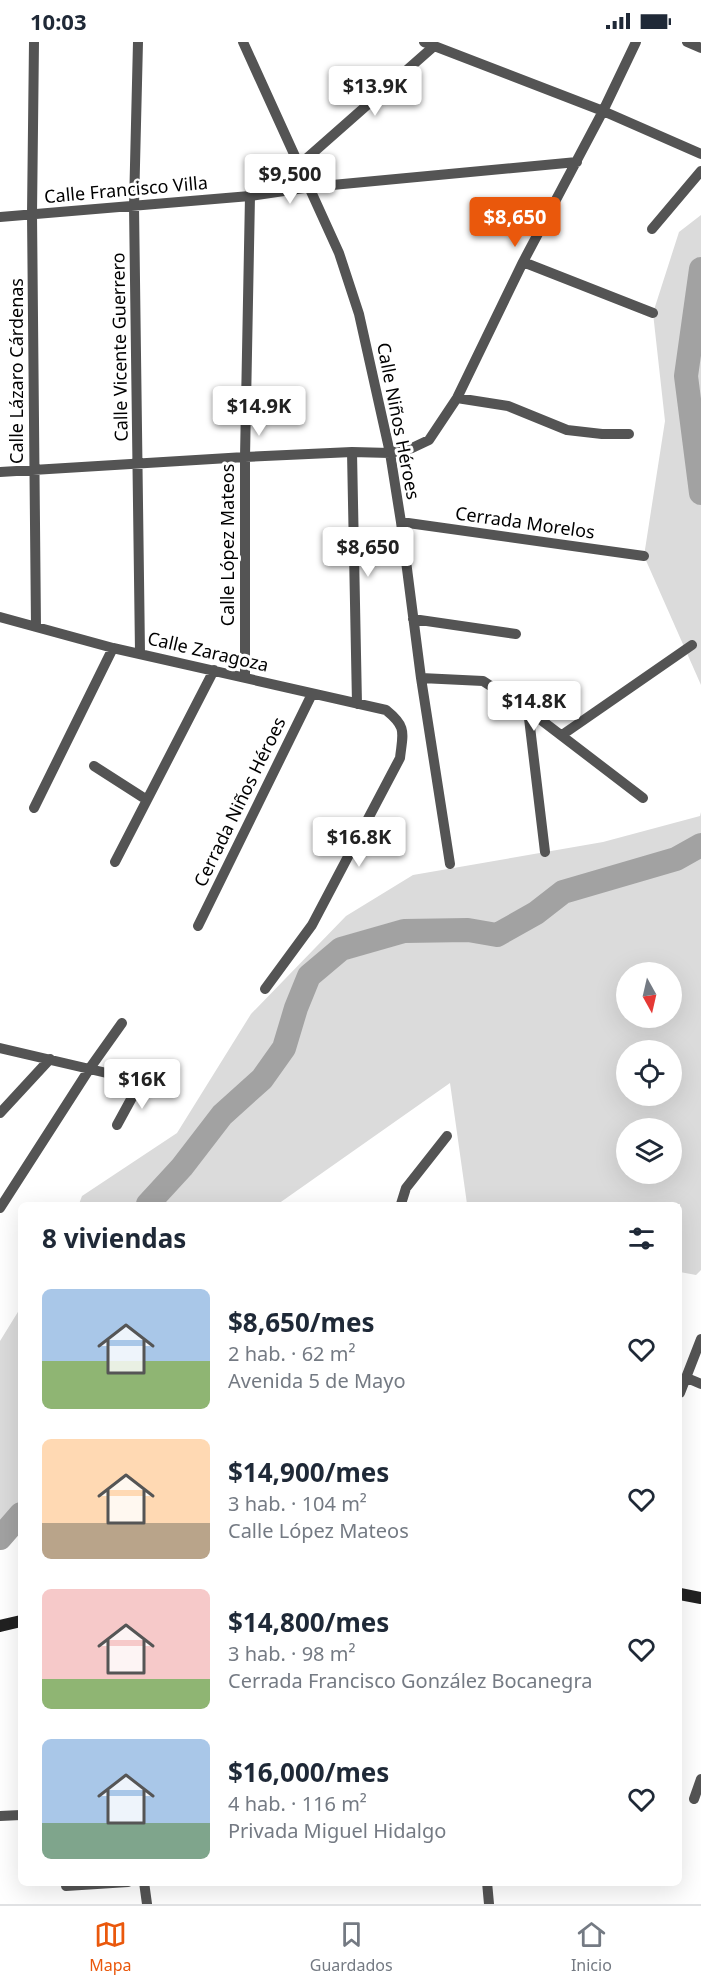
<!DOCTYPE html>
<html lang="es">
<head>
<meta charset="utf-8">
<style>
  :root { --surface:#fff; --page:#f6f6f7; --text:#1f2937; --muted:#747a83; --line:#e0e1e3; --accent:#ea580c }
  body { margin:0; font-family:"Noto Sans",sans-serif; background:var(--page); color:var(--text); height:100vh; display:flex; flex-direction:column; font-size:22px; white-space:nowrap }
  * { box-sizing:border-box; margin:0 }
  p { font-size:20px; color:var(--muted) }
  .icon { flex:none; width:33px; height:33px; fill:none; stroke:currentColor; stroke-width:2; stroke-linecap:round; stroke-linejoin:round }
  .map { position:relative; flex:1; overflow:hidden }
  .panel { position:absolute; left:18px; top:1160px; width:664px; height:684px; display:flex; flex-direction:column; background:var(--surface); border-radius:9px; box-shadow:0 6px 24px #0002 }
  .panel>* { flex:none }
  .needle { width:39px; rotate:172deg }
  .fabs { position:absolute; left:616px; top:920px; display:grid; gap:12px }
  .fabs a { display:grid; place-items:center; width:66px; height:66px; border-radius:50%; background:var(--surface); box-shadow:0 6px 24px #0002; font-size:30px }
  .price { position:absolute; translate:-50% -51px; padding:0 14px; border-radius:6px; background:#fff; color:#222; font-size:20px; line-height:39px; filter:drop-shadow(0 2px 3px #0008) }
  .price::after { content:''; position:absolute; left:50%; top:36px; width:18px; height:14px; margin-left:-9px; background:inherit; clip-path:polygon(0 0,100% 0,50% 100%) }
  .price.active { background:var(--accent); color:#fff }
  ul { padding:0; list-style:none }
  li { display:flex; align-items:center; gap:18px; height:150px; padding:0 24px }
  li span { display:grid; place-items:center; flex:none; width:168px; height:120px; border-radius:9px; color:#555 }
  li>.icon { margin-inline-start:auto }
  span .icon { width:72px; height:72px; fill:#fffc; stroke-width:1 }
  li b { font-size:26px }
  h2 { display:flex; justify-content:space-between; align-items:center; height:72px; padding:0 24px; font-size:26px }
  .status { display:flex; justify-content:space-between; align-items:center; height:42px; padding:0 30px; background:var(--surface); direction:ltr }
  .status svg { height:16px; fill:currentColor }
  .menu { display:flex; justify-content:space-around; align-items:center; height:84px; border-top:2px solid var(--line); background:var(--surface); font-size:16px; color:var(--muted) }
  .menu a { display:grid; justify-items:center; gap:3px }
  .menu .active { color:var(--accent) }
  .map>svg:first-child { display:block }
  .green { fill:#dbdbdb; fill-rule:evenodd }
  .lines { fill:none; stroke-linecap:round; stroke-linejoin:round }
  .river { stroke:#a2a2a2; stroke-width:24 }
  .street { stroke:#545454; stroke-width:10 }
  .secondary { stroke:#212121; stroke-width:12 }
  .labels { text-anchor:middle; stroke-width:6; stroke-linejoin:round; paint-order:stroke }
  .street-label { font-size:18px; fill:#000; stroke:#fff }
</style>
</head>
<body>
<div class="status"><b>10:03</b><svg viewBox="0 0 49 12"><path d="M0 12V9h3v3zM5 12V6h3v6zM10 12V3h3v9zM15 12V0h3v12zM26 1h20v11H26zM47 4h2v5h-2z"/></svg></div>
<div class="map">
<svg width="701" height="1862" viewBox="0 0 701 1862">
  <rect width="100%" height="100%" fill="#fff"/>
  <path class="green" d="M 701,173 L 701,643 L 644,514 L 665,379 L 653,271 L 679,190 Z
    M 701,770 L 701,1228 L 696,1233 L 680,1230 L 680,1162 L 467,1162 L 450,1041 L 278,1162 L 79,1162 L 82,1154 L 177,1091 L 251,972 L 346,874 L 413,833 L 603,800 L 700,774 ZM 627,930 L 672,930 L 672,975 L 627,975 ZM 627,1008 L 672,1008 L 672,1053 L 627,1053 ZM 627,1086 L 672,1086 L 672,1131 L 627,1131 Z
    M 21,1265 L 21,1479 L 0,1504 L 0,1299 Z"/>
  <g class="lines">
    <path class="river" d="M 701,227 L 686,334 L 701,451
      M 148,1162 L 182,1125 L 222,1073 L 262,1037 L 284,1006 L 296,966 L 309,934 L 341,907 L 404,889 L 468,888 L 497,893 L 536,871 L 563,850 L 676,817 L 701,803
      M 0,1496 L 21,1472"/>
    <path class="street" d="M 34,0 L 32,172 L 36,585
      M 138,0 L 134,164 L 140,610
      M 243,0 L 339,211 L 359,272 L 390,411 L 401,480 L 421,636 L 450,822
      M 424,0 L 603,69 L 701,112
      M 687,0 L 701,6
      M 298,124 L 433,5
      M 0,175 L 250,154 L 311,145 L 577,120
      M 652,187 L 701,129
      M 523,220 L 653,271
      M 457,356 L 508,364 L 567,388 L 602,392 L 629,392
      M 352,410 L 357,662
      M 0,430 L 245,415 L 352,410 L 390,411 L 412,406 L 429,398 L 457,356 L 523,220 L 603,69 L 636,0
      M 401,480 L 644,514
      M 0,575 L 113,606 L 386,668 C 407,685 403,690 400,716 L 312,883 L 265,947
      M 413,577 L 516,592
      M 245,636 L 245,415 L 250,154
      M 421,636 L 483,639 L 528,668 L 643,756
      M 528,668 L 545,810
      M 562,693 L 692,603
      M 94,724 L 147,758
      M 34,766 L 113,606
      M 115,820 L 214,628
      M 198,884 L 312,652
      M 0,1006 L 141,1039 L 117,1083
      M 0,1071 L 50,1017
      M 401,1162 L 406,1146 L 447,1094
      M 0,1166 L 90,1026 L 122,981
      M 687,1336 L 701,1342
      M 680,1351 L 701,1297
      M 694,1757 L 701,1737
      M 0,1774 L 21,1773
      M 144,1840 L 147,1862
      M 487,1840 L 489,1862
      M 66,1844 L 128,1840"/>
    <path class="secondary" d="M 680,1552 L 701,1556
      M 0,1584 L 21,1579"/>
  </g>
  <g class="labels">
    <g class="street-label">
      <text transform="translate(126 148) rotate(-5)" y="6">Calle Francisco Villa</text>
      <text transform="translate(120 305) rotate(-91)" y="6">Calle Vicente Guerrero</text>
      <text transform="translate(17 329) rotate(-90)" y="6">Calle Lázaro Cárdenas</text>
      <text transform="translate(398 379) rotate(79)" y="6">Calle Niños Héroes</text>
      <text transform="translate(525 481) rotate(8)" y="6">Cerrada Morelos</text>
      <text transform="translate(228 503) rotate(-90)" y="6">Calle López Mateos</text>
      <text transform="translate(208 610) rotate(13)" y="6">Calle Zaragoza</text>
      <text transform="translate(240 760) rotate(-64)" y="6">Cerrada Niños Héroes</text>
    </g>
  </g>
</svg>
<div class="fabs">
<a><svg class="needle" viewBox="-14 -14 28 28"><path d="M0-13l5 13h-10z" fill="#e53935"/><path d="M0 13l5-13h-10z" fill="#747a83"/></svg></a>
<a><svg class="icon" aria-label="locate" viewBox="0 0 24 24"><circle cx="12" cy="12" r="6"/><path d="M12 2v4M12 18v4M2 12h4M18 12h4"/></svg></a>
<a><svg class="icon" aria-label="layers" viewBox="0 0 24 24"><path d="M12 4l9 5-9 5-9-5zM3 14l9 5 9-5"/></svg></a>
</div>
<b class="price" style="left:375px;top:75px">$13.9K</b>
<b class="price" style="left:290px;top:163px">$9,500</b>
<b class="price active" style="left:515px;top:206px">$8,650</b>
<b class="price" style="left:259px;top:395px">$14.9K</b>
<b class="price" style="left:368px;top:536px">$8,650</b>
<b class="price" style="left:534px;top:690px">$14.8K</b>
<b class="price" style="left:359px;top:826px">$16.8K</b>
<b class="price" style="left:142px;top:1068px">$16K</b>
<section class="panel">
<h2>8 viviendas<svg class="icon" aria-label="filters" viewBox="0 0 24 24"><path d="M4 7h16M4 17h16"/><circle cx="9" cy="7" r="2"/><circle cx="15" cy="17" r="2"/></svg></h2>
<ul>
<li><span style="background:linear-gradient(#a9c7e8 60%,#8fb573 0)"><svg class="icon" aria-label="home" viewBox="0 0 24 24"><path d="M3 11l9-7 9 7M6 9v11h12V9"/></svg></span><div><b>$8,650/mes</b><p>2 hab. · 62 m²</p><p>Avenida 5 de Mayo</p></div><svg class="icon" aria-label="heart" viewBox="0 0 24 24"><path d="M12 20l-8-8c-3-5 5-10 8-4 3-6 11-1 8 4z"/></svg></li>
<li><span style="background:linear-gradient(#ffd9b3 70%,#b9a48a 0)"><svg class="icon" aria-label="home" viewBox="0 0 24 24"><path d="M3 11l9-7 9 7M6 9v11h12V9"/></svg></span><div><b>$14,900/mes</b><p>3 hab. · 104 m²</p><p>Calle López Mateos</p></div><svg class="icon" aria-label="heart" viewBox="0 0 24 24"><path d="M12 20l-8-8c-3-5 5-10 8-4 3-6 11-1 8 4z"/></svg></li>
<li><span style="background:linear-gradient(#f6c9c9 75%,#8fb573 0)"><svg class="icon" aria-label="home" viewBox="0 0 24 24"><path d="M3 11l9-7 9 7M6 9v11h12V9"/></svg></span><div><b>$14,800/mes</b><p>3 hab. · 98 m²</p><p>Cerrada Francisco González Bocanegra</p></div><svg class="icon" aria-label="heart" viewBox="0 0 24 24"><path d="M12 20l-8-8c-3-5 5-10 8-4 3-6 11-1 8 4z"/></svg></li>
<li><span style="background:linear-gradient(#a9c7e8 70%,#7fa58c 0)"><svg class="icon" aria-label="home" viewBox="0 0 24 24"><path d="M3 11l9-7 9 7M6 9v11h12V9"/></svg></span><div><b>$16,000/mes</b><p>4 hab. · 116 m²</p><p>Privada Miguel Hidalgo</p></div><svg class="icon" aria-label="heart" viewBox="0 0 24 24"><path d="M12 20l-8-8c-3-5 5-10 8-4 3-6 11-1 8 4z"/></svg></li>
</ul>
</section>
</div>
<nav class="menu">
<a class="active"><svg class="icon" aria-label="map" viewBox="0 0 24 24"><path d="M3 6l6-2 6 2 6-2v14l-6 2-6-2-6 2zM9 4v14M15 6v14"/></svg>Mapa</a>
<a><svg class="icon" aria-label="saved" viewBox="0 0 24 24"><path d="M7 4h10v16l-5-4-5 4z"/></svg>Guardados</a>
<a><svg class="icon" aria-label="home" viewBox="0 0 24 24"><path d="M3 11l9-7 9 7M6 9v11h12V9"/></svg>Inicio</a>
</nav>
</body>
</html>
